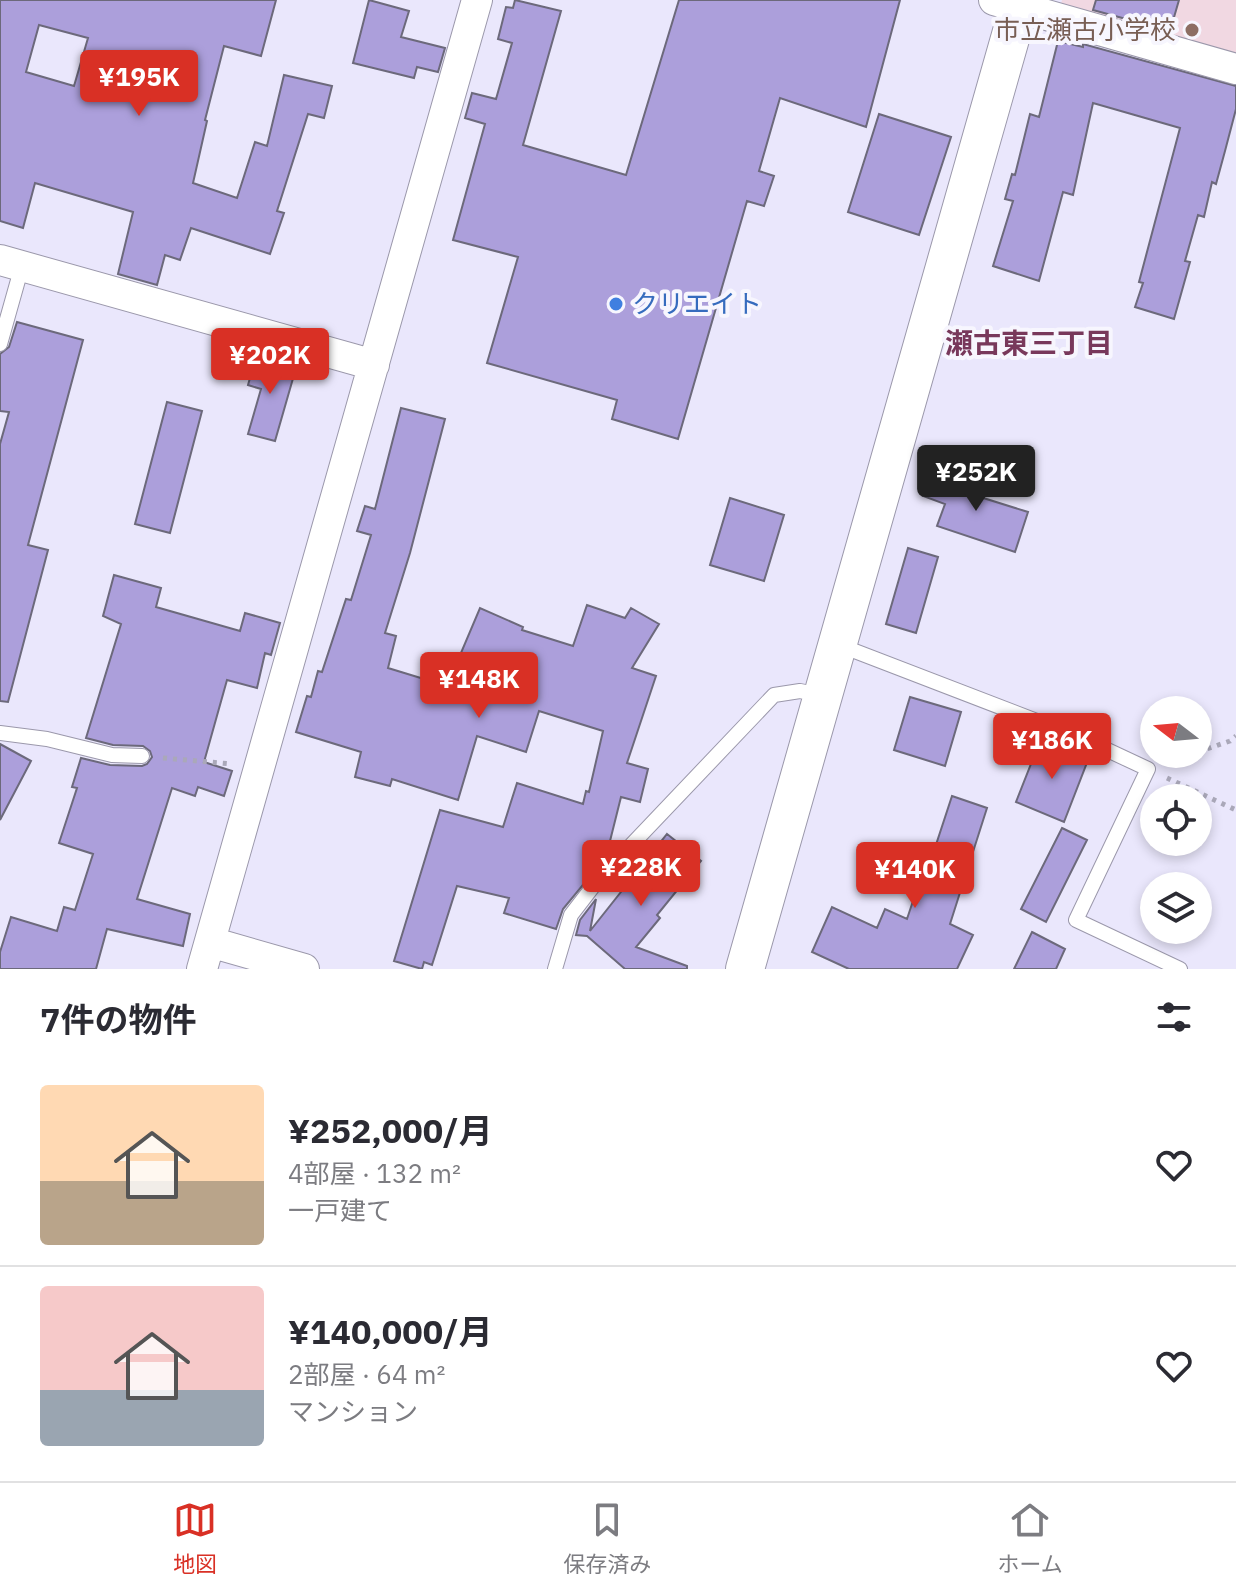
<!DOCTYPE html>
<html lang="ja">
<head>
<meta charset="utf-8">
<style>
  :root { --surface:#fff; --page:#f7f7f7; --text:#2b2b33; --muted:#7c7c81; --line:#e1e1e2; --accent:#d93025 }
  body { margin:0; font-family:"IBM Plex Sans","Noto Sans JP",sans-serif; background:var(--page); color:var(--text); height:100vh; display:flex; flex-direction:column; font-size:30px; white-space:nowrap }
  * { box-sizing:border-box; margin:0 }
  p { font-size:26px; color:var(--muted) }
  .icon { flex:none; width:44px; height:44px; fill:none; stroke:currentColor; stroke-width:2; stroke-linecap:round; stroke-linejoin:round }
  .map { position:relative; height:969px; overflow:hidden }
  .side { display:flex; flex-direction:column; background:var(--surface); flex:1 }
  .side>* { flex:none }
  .needle { width:52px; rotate:286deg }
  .fabs { position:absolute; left:1140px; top:696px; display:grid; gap:16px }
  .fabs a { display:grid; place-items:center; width:72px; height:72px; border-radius:50%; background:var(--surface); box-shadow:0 4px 12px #0003; font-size:40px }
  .price { position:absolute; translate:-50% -68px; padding:0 18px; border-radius:8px; background:var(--accent); color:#fff; font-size:26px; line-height:52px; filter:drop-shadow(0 2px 4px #0008) }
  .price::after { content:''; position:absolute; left:50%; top:48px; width:24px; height:18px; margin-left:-12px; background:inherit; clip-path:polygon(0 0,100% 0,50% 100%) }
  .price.selected { background:#222; color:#fff }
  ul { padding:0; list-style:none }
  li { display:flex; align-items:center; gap:24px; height:200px; padding:0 40px }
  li+li { border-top:2px solid var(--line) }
  li span { display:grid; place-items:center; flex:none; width:224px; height:160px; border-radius:8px; color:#555 }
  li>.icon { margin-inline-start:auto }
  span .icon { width:96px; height:96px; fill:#fffc; stroke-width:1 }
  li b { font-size:34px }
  h2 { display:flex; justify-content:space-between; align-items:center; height:96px; padding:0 40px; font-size:34px }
  .dock { display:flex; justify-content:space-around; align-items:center; height:112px; border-top:2px solid var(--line); background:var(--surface); font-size:22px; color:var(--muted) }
  .dock a { display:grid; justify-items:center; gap:4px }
  .dock .selected { color:var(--accent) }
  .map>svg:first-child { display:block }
  .education { fill:#f1d8e2 }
  .building { fill:#ac9fdb; stroke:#6c697b; stroke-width:2; fill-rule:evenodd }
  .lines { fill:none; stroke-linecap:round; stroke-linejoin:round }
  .service-casing { stroke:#9b98ab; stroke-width:16 }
  .minor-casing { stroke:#9b98ab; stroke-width:32 }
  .tertiary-casing { stroke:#9b98ab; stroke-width:40 }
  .path { stroke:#aaa8b9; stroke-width:5; stroke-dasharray:4 6; stroke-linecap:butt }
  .service { stroke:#fff; stroke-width:14 }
  .minor { stroke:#fff; stroke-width:30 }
  .tertiary { stroke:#fff; stroke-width:38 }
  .education-dot { fill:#8d6e63; stroke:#f7f6fe; stroke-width:3 }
  .shop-dot { fill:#3f7fe0; stroke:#f7f6fe; stroke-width:3 }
  .labels { text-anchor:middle; stroke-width:8; stroke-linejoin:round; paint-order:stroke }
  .education-label { font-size:26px; fill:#785e54; stroke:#f7f6fe; text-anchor:end }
  .shop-label { font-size:26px; fill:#366cbe; stroke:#f7f6fe; text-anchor:start }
  .neighbourhood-label { font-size:28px; font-weight:bold; fill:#78385b; stroke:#f7f6fe }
</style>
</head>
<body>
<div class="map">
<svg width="1236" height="969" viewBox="0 0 1236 969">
  <rect width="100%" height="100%" fill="#eae7fc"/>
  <path class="education" d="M 1062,0 L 1236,0 L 1236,55 L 1061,4 Z"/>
  <path class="building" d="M 0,0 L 276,0 L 261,56 L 224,46 L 205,120 L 207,121 L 193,183 L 237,198 L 255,142 L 267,146 L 284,75 L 332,86 L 324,118 L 308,114 L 277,211 L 284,213 L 270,254 L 191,228 L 180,260 L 165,255 L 157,285 L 118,274 L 133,212 L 35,183 L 23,228 L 0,221 ZM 39,25 L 88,38 L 74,86 L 26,72 Z
    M 369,0 L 409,11 L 401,37 L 445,48 L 438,72 L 417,67 L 414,78 L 353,63 Z
    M 515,0 L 561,11 L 523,145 L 626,175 L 679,0 L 900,0 L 866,127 L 780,98 L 759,171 L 774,176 L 764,206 L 747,201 L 678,439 L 612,419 L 617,400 L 487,363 L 518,257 L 453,240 L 485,124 L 465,118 L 472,93 L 496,99 L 512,43 L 498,39 L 506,7 L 513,8 Z
    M 1096,0 L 1179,0 L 1170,31 L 1093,10 Z
    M 1058,41 L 1083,47 L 1083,44 L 1236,86 L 1236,109 L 1225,151 L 1216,184 L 1212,182 L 1204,217 L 1198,215 L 1185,261 L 1190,262 L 1174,319 L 1135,307 L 1143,283 L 1139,282 L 1180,128 L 1093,103 L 1073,195 L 1063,192 L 1039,281 L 993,266 L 1013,201 L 1005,199 L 1012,174 L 1015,175 L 1030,114 L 1039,117 Z
    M 879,114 L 951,137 L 919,235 L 848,212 Z
    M 17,322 L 83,340 L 28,545 L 48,550 L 8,702 L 0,701 L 0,444 L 9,412 L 0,411 L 0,354 L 9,347 Z
    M 256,357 L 296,368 L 275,441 L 248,434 L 261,389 L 248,385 Z
    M 167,402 L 202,411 L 170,533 L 135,524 Z
    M 401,408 L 445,419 L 410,553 L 385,633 L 396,636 L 388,668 L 447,686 L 480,608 L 523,627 L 522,630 L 573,646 L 587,605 L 625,618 L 631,608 L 659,624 L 632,668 L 656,676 L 627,763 L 648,769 L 640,802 L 621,797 L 606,857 L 563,909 L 556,929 L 504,913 L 509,898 L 457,886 L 432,965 L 424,962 L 422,969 L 394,961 L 440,810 L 503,827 L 517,783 L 583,804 L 586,791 L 589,792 L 603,731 L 539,711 L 526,752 L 477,736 L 458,800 L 392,779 L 390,786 L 355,777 L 361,752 L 296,732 L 307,696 L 311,697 L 318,671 L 322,672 L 346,599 L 351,600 L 371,535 L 357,531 L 365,506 L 375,509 Z
    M 931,472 L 979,489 L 977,496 L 1028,512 L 1015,552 L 937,526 L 945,504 L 923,496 Z
    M 730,498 L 784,515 L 764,581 L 710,565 Z
    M 908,548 L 938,557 L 916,633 L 886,624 Z
    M 114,575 L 161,588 L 156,607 L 240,631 L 245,613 L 280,623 L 271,655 L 265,653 L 257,688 L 227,680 L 204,762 L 232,771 L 224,796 L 198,787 L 195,796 L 172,788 L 137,899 L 190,914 L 183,946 L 107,929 L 96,969 L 0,969 L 0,952 L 11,917 L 57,931 L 64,907 L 75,910 L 93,854 L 59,843 L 77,788 L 72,787 L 81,758 L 110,765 L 142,766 L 147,764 L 152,757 L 150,751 L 143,746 L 113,745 L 86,738 L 121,624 L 103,616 Z
    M 910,697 L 961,712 L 945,766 L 894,750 Z
    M 1040,741 L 1088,760 L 1064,822 L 1016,802 Z
    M 0,744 L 31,761 L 0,820 Z
    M 952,796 L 987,808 L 950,924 L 973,935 L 957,969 L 849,969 L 812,952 L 832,907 L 877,928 L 885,909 L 907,919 L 925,865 L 929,866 Z
    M 1062,828 L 1087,840 L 1046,922 L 1021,909 Z
    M 667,834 L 701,861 L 657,915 L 660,918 L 636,947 L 687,966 L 687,969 L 625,969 L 587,936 L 576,935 L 580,920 L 596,899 L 590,931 Z
    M 1032,932 L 1065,949 L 1056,969 L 1014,969 Z"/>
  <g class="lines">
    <g class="service-casing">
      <path id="service" d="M 0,344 L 22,266
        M 839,645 L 1086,740 L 1148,769 L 1076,920 L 1180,969
        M 0,733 L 47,739 L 112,755 L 142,756
        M 555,969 L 571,915 L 598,880 L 774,695 L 800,691 L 821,695"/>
    </g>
    <g class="minor-casing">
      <path id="minor" d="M 994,0 L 1236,69
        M 0,260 L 374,365
        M 210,942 L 304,969
        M 202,969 L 477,0"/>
    </g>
    <g class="tertiary-casing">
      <path id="tertiary" d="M 745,969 L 1021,0"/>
    </g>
    <path class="path" d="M 1198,752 L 1230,741 L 1236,736
      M 163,758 L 232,764
      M 1168,762 L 1192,754
      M 1167,778 L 1236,810"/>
    <use href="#service" class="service"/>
    <use href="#minor" class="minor"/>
    <use href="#tertiary" class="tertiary"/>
  </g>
  <circle class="education-dot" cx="1192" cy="30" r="8"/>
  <circle class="shop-dot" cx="616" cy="304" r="8"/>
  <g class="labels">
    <g class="education-label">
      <text x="1176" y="39">市立瀬古小学校</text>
    </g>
    <g class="shop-label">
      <text x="632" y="313">クリエイト</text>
    </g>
    <g class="neighbourhood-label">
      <text x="1029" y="353">瀬古東三丁目</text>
    </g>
  </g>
</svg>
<div class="fabs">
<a><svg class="needle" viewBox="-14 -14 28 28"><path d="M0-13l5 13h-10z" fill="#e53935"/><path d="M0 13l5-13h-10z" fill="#7c7c81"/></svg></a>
<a><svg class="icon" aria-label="locate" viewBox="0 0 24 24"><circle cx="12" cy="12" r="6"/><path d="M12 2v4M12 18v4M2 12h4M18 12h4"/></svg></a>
<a><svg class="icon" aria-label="layers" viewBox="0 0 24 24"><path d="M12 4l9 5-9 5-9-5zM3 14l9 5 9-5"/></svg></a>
</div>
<b class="price" style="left:139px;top:118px">¥195K</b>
<b class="price" style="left:270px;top:396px">¥202K</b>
<b class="price selected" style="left:976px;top:513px">¥252K</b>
<b class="price" style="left:479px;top:720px">¥148K</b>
<b class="price" style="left:1052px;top:781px">¥186K</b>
<b class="price" style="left:641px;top:908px">¥228K</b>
<b class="price" style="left:915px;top:910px">¥140K</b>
</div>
<section class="side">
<h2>7件の物件<svg class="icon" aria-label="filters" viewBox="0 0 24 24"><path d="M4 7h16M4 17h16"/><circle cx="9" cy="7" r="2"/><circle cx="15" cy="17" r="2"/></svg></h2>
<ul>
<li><span style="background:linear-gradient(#ffd9b3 60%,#b9a48a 0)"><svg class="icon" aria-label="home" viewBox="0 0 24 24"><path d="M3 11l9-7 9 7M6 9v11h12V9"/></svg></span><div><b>¥252,000/月</b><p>4部屋 · 132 m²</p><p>一戸建て</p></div><svg class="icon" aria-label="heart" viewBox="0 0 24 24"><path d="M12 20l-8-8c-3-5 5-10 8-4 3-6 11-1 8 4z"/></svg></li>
<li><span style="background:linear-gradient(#f6c9c9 65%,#9aa5b1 0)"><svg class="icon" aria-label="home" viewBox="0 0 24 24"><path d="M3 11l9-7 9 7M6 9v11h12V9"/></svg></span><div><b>¥140,000/月</b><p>2部屋 · 64 m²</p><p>マンション</p></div><svg class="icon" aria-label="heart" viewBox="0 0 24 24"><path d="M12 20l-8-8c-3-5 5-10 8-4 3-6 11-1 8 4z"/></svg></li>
</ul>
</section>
<nav class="dock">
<a class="selected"><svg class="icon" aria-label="map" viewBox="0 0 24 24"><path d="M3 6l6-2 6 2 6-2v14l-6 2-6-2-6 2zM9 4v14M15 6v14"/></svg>地図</a>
<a><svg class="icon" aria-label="saved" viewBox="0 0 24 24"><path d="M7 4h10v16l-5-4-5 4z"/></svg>保存済み</a>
<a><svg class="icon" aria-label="home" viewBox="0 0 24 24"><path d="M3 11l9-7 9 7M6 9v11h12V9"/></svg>ホーム</a>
</nav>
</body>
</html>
